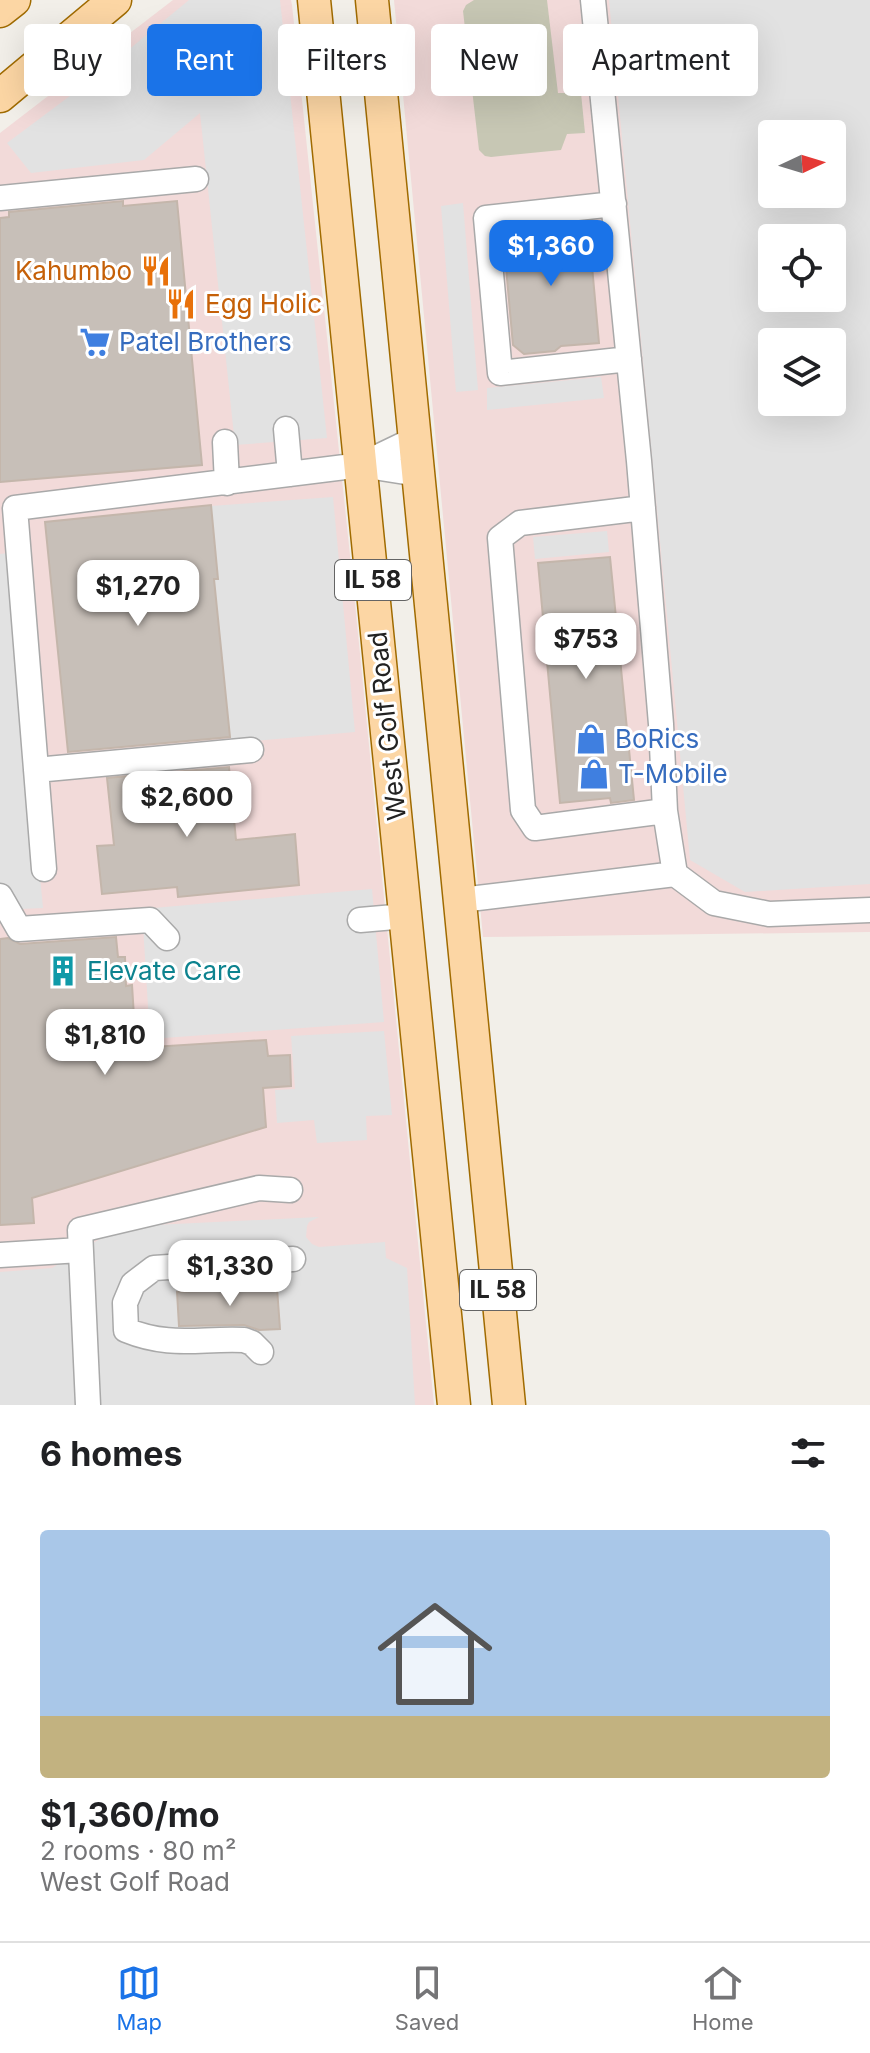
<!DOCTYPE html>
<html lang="en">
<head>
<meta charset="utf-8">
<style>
  :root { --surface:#fff; --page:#f2f2f2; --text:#202124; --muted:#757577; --line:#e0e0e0; --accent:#1a73e8 }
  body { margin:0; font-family:Inter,sans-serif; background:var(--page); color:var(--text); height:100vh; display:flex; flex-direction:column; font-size:30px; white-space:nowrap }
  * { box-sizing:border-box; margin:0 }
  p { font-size:26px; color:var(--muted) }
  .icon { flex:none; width:44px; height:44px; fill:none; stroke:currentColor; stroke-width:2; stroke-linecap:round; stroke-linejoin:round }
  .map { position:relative; height:1405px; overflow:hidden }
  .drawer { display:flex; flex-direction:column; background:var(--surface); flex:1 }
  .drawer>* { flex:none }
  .banner { position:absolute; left:24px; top:24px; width:822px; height:72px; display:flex; gap:16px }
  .needle { width:52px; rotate:86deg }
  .buttons { position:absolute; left:758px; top:120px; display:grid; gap:16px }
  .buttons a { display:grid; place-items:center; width:88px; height:88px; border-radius:8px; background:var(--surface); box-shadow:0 8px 32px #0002; font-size:40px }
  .price { position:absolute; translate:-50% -68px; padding:0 18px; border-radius:16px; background:#fff; color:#222; font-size:26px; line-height:52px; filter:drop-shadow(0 2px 4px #0008) }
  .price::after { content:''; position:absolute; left:50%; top:48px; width:24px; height:18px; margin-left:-12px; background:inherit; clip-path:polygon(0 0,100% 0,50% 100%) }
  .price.active { background:var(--accent); color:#fff }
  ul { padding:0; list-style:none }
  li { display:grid; align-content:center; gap:16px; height:424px; padding:0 40px }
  li span { display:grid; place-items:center; height:248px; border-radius:8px; color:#555 }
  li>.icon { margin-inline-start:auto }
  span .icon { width:144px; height:144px; fill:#fffc; stroke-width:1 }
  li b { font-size:34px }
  h2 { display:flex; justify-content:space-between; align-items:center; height:96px; padding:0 40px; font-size:34px }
  .chip { padding:0 28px; border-radius:8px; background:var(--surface); box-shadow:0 8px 32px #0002; font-size:28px; line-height:72px }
  .chip.active { background:var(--accent); color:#fff }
  .dock { display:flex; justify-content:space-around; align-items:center; height:112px; border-top:2px solid var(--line); background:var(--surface); font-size:22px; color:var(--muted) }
  .dock a { display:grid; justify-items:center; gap:4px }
  .dock .active { color:var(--accent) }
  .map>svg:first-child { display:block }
  .commercial { fill:#f2dad9; fill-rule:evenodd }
  .construction { fill:#c7c7b4 }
  .parking { fill:#e2e2e2; fill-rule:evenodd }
  .building { fill:#c7bfb8; stroke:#c4b6ab; stroke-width:2 }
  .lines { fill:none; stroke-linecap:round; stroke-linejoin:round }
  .minor-casing { stroke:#a9a9a9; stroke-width:27 }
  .major-casing { stroke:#a06b00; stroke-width:35 }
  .minor { stroke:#fff; stroke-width:24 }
  .major { stroke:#fcd6a4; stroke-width:32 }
  .labels { text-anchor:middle; stroke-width:6; stroke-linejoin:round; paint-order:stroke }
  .shield { fill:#fff; stroke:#646464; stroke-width:2 }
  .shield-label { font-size:24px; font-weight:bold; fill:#222 }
  .food-label { font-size:26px; fill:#c56008; stroke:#fff; text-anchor:end }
  .shop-label { font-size:26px; fill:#366cbe; stroke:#fff; text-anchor:start }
  .street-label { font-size:26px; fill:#222; stroke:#fff }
  .culture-label { font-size:26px; fill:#0d838f; stroke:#fff; text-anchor:start }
</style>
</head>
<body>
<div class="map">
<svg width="870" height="1405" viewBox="0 0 870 1405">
  <rect width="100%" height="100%" fill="#f2efe9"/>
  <path class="commercial" d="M 173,0 L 291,0 L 292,5 L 354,593 L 434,1405 L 0,1405 L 0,133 Z
    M 394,0 L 870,0 L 870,932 L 483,937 ZM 772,134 L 832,134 L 832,194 L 772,194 ZM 772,238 L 832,238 L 832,298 L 772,298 ZM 772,342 L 832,342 L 832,402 L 772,402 Z"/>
  <path class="construction" d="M 474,0 L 547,0 L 558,93 L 581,93 L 585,133 L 567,134 L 561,150 L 491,157 L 485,156 L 479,150 L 463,11 L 466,5 Z"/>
  <path class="parking" d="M 189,0 L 280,0 L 327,438 L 235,445 L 200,113 L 144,160 L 31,173 L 7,143 L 98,75 Z
    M 609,0 L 870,0 L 870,884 L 745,892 L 690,860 ZM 772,134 L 832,134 L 832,194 L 772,194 ZM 772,238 L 832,238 L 832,298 L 772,298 ZM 772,342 L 832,342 L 832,402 L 772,402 Z
    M 463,203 L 478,390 L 456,392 L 441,206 Z
    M 601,377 L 604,398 L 487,410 L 487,388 Z
    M 333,497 L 355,732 L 231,743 L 214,579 L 218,578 L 211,506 Z
    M 607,531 L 609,552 L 535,559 L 533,537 Z
    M 9,553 L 43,908 L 0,910 L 0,554 Z
    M 372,889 L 384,1022 L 150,1039 L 142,909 Z
    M 384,1031 L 392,1115 L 366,1116 L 367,1140 L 317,1143 L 314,1120 L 277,1123 L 275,1090 L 295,1089 L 291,1036 Z
    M 319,1217 L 309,1222 L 307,1226 L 306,1237 L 312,1244 L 319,1247 L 385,1242 L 386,1258 L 407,1268 L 415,1405 L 0,1405 L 0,1272 L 52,1268 L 108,1234 L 134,1226 Z"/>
  <path class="building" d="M 123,201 L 123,206 L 177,201 L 202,465 L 0,482 L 0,218 L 9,217 L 9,212 Z
    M 588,222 L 599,343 L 561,346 L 555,351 L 524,354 L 513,345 L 503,234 L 505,231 Z
    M 211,505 L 218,579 L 214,579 L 230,737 L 68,752 L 45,522 Z
    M 610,557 L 634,800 L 611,803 L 610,798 L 560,803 L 538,563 Z
    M 229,767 L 236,840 L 295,834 L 299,885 L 178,897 L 177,887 L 102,894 L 97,846 L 114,845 L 107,778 Z
    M 116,937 L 118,957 L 125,957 L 126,986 L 132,985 L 136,1048 L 266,1040 L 268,1056 L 290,1055 L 291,1086 L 263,1088 L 266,1127 L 32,1198 L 34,1223 L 0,1225 L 0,939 L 8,938 L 20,944 Z
    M 277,1288 L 280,1329 L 259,1330 L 244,1325 L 179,1326 L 177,1292 Z"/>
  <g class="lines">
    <g class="minor-casing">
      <path id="minor" d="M 593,0 L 639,461 L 661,724 L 665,811 L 675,874
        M 0,198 L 196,179
        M 614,204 L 486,218 L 500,373 L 629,359
        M 286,429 L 290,474
        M 225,442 L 227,483
        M 361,465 L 415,439
        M 643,508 L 520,523 L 500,538 L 523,810 L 535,828 L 665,811
        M 36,770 L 251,750
        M 44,869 L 15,508 L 361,465 L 418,474
        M 0,896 L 19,929 L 150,920 L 167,938
        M 461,900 L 675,874 L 714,903 L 769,914 L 870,910
        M 360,920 L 406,916
        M 0,1255 L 80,1250
        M 261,1352 L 252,1343 L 244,1340 C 199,1338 170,1348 126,1330 L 125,1303 L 133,1284 L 154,1268 L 293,1259
        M 88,1405 L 80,1230 L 259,1188 L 290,1190"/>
    </g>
    <g class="major-casing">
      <path id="major" d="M 314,0 L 454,1405
        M 372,0 L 509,1405
        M 0,11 L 14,0
        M 0,96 L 115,0"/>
    </g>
    <use href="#minor" class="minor"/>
    <use href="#major" class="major"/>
  </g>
  <defs>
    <g id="restaurant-bare" transform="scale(2.4)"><path d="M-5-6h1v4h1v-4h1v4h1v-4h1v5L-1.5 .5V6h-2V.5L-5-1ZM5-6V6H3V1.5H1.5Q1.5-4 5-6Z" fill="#e8710a" stroke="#fff" stroke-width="2.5" paint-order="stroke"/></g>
    <g id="supermarket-bare" transform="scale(2.4)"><path d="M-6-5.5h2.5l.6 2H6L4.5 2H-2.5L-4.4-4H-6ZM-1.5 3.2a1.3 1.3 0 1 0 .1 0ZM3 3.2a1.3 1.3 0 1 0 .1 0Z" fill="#3f7fe0" stroke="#fff" stroke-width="2.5" paint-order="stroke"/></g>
    <g id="shop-bare" transform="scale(2.4)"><path d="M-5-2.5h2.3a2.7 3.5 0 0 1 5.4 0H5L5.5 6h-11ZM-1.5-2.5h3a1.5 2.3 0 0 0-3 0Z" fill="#3f7fe0" stroke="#fff" stroke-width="2.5" paint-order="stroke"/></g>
    <g id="building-bare" transform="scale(2.4)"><path d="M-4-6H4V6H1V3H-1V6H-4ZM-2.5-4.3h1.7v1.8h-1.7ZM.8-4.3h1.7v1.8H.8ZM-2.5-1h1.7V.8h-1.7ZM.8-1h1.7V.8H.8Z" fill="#0f9aa8" stroke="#fff" stroke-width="2.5" paint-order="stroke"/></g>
  </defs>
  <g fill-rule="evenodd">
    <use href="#restaurant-bare" x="156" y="271"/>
    <use href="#restaurant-bare" x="181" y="304"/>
    <use href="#supermarket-bare" x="95" y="342"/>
    <use href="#shop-bare" x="591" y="739"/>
    <use href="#shop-bare" x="594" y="774"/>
    <use href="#building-bare" x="63" y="971"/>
  </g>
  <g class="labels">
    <g class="shield">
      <rect x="335" y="560" width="76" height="40" rx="6"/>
      <rect x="460" y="1270" width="76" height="40" rx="6"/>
    </g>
    <g class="shield-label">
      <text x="373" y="588">IL 58</text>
      <text x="498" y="1298">IL 58</text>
    </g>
    <g class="food-label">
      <text x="132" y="280">Kahumbo</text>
      <text x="205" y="313" text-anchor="start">Egg Holic</text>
    </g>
    <g class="shop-label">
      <text x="119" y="351">Patel Brothers</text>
      <text x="615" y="748">BoRics</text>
      <text x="618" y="783">T-Mobile</text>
    </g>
    <g class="street-label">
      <text transform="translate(387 726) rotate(-96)" y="9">West Golf Road</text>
    </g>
    <g class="culture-label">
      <text x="87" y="980">Elevate Care</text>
    </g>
  </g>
</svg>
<div class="buttons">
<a><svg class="needle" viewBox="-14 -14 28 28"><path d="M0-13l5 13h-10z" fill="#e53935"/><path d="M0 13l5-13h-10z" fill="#757577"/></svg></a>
<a><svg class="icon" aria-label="locate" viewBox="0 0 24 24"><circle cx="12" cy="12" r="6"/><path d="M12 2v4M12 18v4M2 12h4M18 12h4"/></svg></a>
<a><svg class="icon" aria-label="layers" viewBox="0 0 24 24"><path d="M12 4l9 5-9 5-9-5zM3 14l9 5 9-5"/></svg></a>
</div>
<b class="price active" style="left:551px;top:288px">$1,360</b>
<b class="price" style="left:138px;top:628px">$1,270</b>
<b class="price" style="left:586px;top:681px">$753</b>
<b class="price" style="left:187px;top:839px">$2,600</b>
<b class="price" style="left:105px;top:1077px">$1,810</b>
<b class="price" style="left:230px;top:1308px">$1,330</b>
<div class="banner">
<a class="chip">Buy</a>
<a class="chip active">Rent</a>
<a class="chip">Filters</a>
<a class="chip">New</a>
<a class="chip">Apartment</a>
</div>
</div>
<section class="drawer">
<h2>6 homes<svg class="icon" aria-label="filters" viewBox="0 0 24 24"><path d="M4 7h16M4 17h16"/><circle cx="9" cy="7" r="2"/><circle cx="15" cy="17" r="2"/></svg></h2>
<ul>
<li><span style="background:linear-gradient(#a9c7e8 75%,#c2b280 0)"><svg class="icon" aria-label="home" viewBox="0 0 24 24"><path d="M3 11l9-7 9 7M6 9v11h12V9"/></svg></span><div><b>$1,360/mo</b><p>2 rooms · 80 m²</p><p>West Golf Road</p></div></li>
</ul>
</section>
<nav class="dock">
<a class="active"><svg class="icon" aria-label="map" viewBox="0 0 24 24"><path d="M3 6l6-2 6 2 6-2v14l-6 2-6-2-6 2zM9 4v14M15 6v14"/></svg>Map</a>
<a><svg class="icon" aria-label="saved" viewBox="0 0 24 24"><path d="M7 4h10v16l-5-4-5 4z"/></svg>Saved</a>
<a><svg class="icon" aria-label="home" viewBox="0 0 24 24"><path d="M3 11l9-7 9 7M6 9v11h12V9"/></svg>Home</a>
</nav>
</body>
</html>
